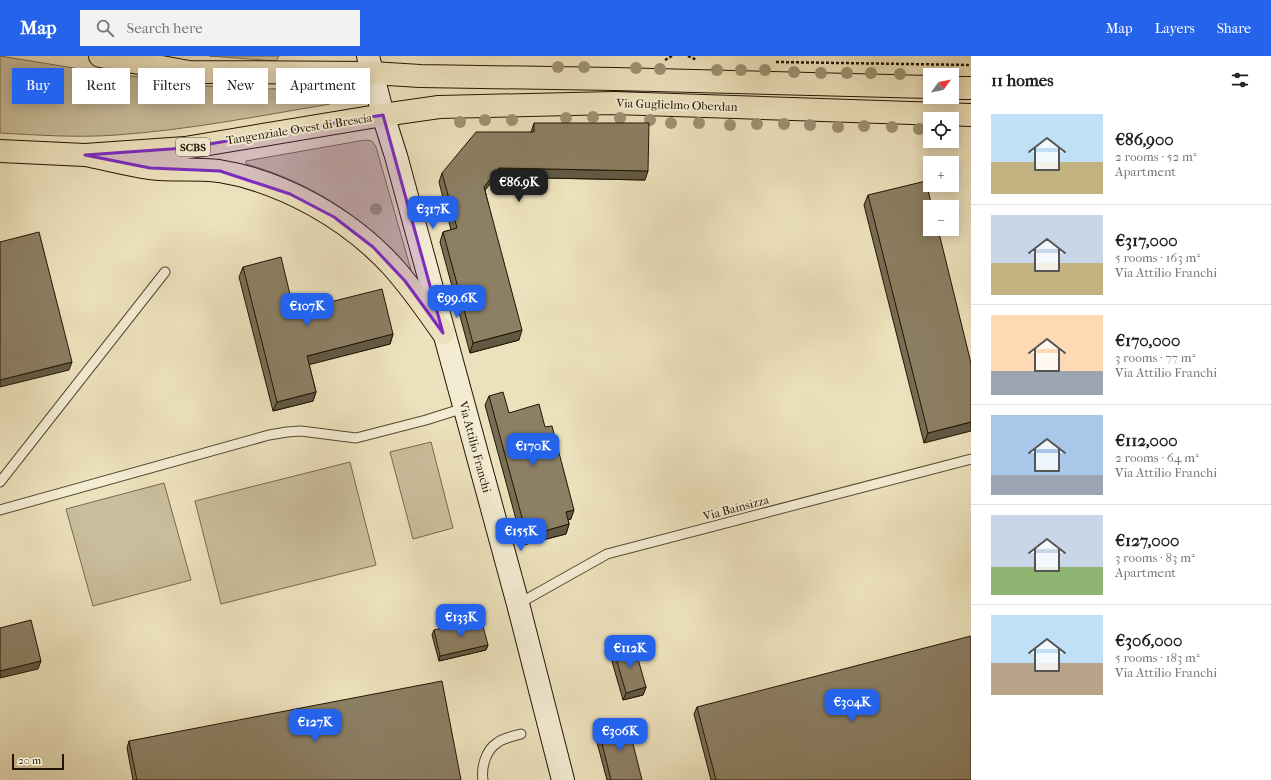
<!DOCTYPE html>
<html lang="en">
<head>
<meta charset="utf-8">
<style>
  :root { --surface:#fff; --page:#f2f2f2; --text:#222; --muted:#767676; --line:#e0e0e0; --accent:#2563eb }
  body { margin:0; font-family:"IM FELL French Canon",serif; background:var(--page); color:var(--text); height:100vh; display:flex; flex-direction:column; font-size:15px; white-space:nowrap }
  * { box-sizing:border-box; margin:0 }
  p { font-size:13px; color:var(--muted) }
  .icon { flex:none; width:22px; height:22px; fill:none; stroke:currentColor; stroke-width:2; stroke-linecap:round; stroke-linejoin:round }
  .map { position:relative; flex:1; overflow:hidden }
  .side { display:flex; flex-direction:column; background:var(--surface); width:300px }
  .side>* { flex:none }
  .top-card { position:absolute; left:12px; top:12px; width:380px; height:36px; display:flex; gap:8px }
  .needle { width:26px; rotate:57deg }
  .tools { position:absolute; left:923px; top:12px; display:grid; gap:8px }
  .tools a { display:grid; place-items:center; width:36px; height:36px; border-radius:0px; background:var(--surface); box-shadow:0 2px 10px #0003; font-size:20px }
  .scale { position:absolute; left:12px; bottom:10px; width:52px; box-sizing:border-box; padding-left:4px; border:2px solid #231502; border-top:0; font-size:11px; line-height:14px; white-space:nowrap; color:#231502; -webkit-text-stroke:3px #f3ecd3; paint-order:stroke }
  .price { position:absolute; translate:-50% -34px; padding:0 9px; border-radius:8px; background:var(--accent); color:#fff; font-size:13px; line-height:26px; filter:drop-shadow(0 1px 2px #0008) }
  .price::after { content:''; position:absolute; left:50%; top:24px; width:12px; height:9px; margin-left:-6px; background:inherit; clip-path:polygon(0 0,100% 0,50% 100%) }
  .price.selected { background:#222; color:#fff }
  ul { padding:0; list-style:none }
  li { display:flex; align-items:center; gap:12px; height:100px; padding:0 20px }
  li+li { border-top:1px solid var(--line) }
  li span { display:grid; place-items:center; flex:none; width:112px; height:80px; border-radius:0px; color:#555 }
  li>.icon { margin-inline-start:auto }
  span .icon { width:48px; height:48px; fill:#fffc; stroke-width:1 }
  li b { font-size:17px }
  h2 { display:flex; justify-content:space-between; align-items:center; height:48px; padding:0 20px; font-size:17px }
  .pill { padding:0 14px; border-radius:0px; background:var(--surface); box-shadow:0 2px 10px #0003; font-size:14px; line-height:36px }
  .pill.selected { background:var(--accent); color:#fff }
  header { display:flex; align-items:center; gap:24px; box-sizing:border-box; height:56px; padding:0 20px; background:var(--accent); color:#fff }
  header strong { font-size:19px }
  nav { display:flex; gap:22px; margin-inline-start:auto; font-size:14px }
  .search { width:280px; height:36px; background:var(--page); display:flex; align-items:center; gap:10px; box-sizing:border-box; padding:0 14px; border-radius:0px; color:var(--muted); font-size:15px }
  main { display:flex; flex:1; min-height:0 }
  .map>svg:first-child { display:block }
  .green { fill:#cabe9c; stroke:#766a4f }
  .lines { fill:none; stroke-linecap:round; stroke-linejoin:round }
  .lane-casing { stroke:#554830; stroke-width:11 }
  .secondary-casing { stroke:#231502; stroke-width:24 }
  .primary-casing { stroke:#231502; stroke-width:24 }
  .highway-casing { stroke:#231502; stroke-width:24 }
  .path { stroke:#231502; stroke-width:2.5; stroke-dasharray:3 2; stroke-linecap:butt }
  .lane { stroke:#f3ecd3; stroke-width:9 }
  .secondary { stroke:#f3ecd3; stroke-width:22 }
  .primary { stroke:#ece1bc; stroke-width:22 }
  .highway { stroke:#ece1bc; stroke-width:22 }
  .tree { fill:#9d9173 }
  .wall { fill:#786d55; stroke:#231502 }
  .shaded-wall { fill:#625945; stroke:#231502 }
  .building { fill:#8c7f63; stroke:#231502 }
  .marked { fill:#7b2cbf; fill-opacity:0.2; stroke:#7b2cbf; stroke-width:3; stroke-linejoin:round }
  .labels { text-anchor:middle; stroke-width:4; stroke-linejoin:round; paint-order:stroke }
  .shield { fill:#f3ecd3; stroke:#615641; stroke-width:1 }
  .shield-label { font-size:11px; font-weight:bold; fill:#231502 }
  .street-label { font-size:12px; fill:#231502; stroke:#f3ecd3 }
</style>
</head>
<body>
<header>
<strong>Map</strong>
<div class="search"><svg class="icon" aria-label="search" viewBox="0 0 24 24"><circle cx="10" cy="10" r="6"/><path d="M15 15l6 6"/></svg>Search here</div>
<nav><a>Map</a><a>Layers</a><a>Share</a></nav>
</header>
<main>
<div class="map">
<svg width="971" height="724" viewBox="0 0 971 724">
  <rect width="100%" height="100%" fill="#ece1bc"/>
  <filter id="stains"><feTurbulence type="fractalNoise" baseFrequency=".005" numOctaves="4"/><feColorMatrix values="0 0 0 0 .2 0 0 0 0 .09 0 0 0 0 .02 0 0 0 .5 -.17"/></filter>
  <radialGradient id="worn" r=".72"><stop offset=".6" stop-color="#630" stop-opacity="0"/><stop offset="1" stop-color="#630" stop-opacity=".3"/></radialGradient>
  <path class="green" d="M 0,0 L 80,13 L 205,30 L 266,33 L 328,32 L 330,48 C 259,60 188,74 116,79 C 77,82 38,79 0,77 Z
    M 209,0 L 279,0 L 276,5 Z
    M 365,84 L 372,85 L 376,91 L 411,214 L 409,214 C 364,161 313,127 246,108 L 246,105 Z
    M 431,386 L 453,472 L 413,483 L 390,396 Z
    M 350,406 L 376,509 L 221,548 L 195,445 Z
    M 164,427 L 191,524 L 93,550 L 66,453 Z"/>
  <g class="lines">
    <g class="lane-casing">
      <path id="lane" d="M 0,426 L 165,216
        M 0,454 L 269,379 L 287,376 L 301,375 L 356,382 L 426,364 L 464,352
        M 518,548 L 607,498 L 971,403
        M 483,724 C 481,711 486,694 497,687 C 503,682 514,680 521,678"/>
    </g>
    <g class="secondary-casing">
      <path id="secondary" d="M 368,0 L 383,59 L 396,100 L 518,548 L 563,724"/>
    </g>
    <g class="primary-casing">
      <path id="primary" d="M 372,17 L 420,20 L 615,23 L 930,31
        M 952,32 L 971,32
        M 383,59 L 439,51 L 614,47 L 971,59"/>
    </g>
    <g class="highway-casing">
      <path id="highway" d="M 100,0 L 189,16 L 372,17
        M 0,95 L 85,99 L 185,92 L 383,59
        M 85,99 C 106,103 128,109 150,112 C 173,115 196,112 219,115 C 282,125 349,163 392,210 C 411,231 427,254 443,277"/>
    </g>
    <path class="path" d="M 688,0 L 697,4
      M 665,4 L 672,0
      M 776,6 L 971,9
      M 344,35 L 346,46"/>
    <use href="#lane" class="lane"/>
    <use href="#secondary" class="secondary"/>
    <use href="#primary" class="primary"/>
    <use href="#highway" class="highway"/>
  </g>
  <g class="tree">
    <circle cx="558" cy="11" r="6"/>
    <circle cx="584" cy="11" r="6"/>
    <circle cx="636" cy="12" r="6"/>
    <circle cx="660" cy="13" r="6"/>
    <circle cx="717" cy="14" r="6"/>
    <circle cx="741" cy="14" r="6"/>
    <circle cx="765" cy="14" r="6"/>
    <circle cx="794" cy="16" r="6"/>
    <circle cx="821" cy="17" r="6"/>
    <circle cx="847" cy="17" r="6"/>
    <circle cx="871" cy="17" r="6"/>
    <circle cx="900" cy="18" r="6"/>
    <circle cx="593" cy="61" r="6"/>
    <circle cx="566" cy="62" r="6"/>
    <circle cx="620" cy="62" r="6"/>
    <circle cx="485" cy="64" r="6"/>
    <circle cx="512" cy="64" r="6"/>
    <circle cx="650" cy="64" r="6"/>
    <circle cx="460" cy="66" r="6"/>
    <circle cx="671" cy="67" r="6"/>
    <circle cx="699" cy="67" r="6"/>
    <circle cx="757" cy="68" r="6"/>
    <circle cx="784" cy="68" r="6"/>
    <circle cx="730" cy="69" r="6"/>
    <circle cx="810" cy="69" r="6"/>
    <circle cx="864" cy="70" r="6"/>
    <circle cx="838" cy="71" r="6"/>
    <circle cx="892" cy="71" r="6"/>
    <circle cx="919" cy="73" r="6"/>
    <circle cx="376" cy="153" r="6"/>
  </g>
  <path class="wall" d="M 534,67 L 645,124 L 495,121 L 485,134 L 519,284 L 470,297 L 440,186 L 443,176 L 451,174 L 439,126 L 442,117 L 531,76 Z
    M 868,139 L 971,307 L 924,387 L 864,149 Z
    M 243,211 L 294,255 L 393,278 L 390,288 L 309,308 L 316,336 L 313,345 L 273,355 L 239,221 Z
    M 489,340 L 509,357 L 571,463 L 568,464 L 569,468 L 566,478 L 523,489 L 485,349 Z
    M 434,574 L 488,589 L 486,594 L 439,605 L 432,579 Z
    M 614,595 L 646,631 L 643,639 L 623,644 L 611,602 Z
    M 697,651 L 971,724 L 711,724 L 694,658 Z
    M 598,671 L 642,724 L 607,724 L 595,679 Z
    M 129,685 L 461,724 L 133,724 L 127,692 Z"/>
  <path class="shaded-wall" d="M 499,112 L 648,115 L 645,124 L 495,121 L 481,140 L 484,131 Z
    M 522,274 L 519,284 L 470,297 L 473,287 Z
    M 393,278 L 390,288 L 304,310 L 307,300 Z
    M 72,306 L 69,314 L 0,331 L 0,324 Z
    M 316,336 L 313,345 L 273,355 L 277,346 Z
    M 971,366 L 971,375 L 924,387 L 928,377 Z
    M 574,454 L 571,463 L 562,466 L 566,456 Z
    M 569,468 L 566,478 L 523,489 L 527,480 Z
    M 488,589 L 486,594 L 439,605 L 440,600 Z
    M 41,605 L 38,613 L 0,622 L 0,615 Z
    M 646,631 L 643,639 L 623,644 L 626,637 Z"/>
  <path class="building" d="M 534,67 L 649,67 L 648,115 L 499,112 L 484,131 L 522,274 L 473,287 L 443,176 L 457,172 L 442,117 L 476,76 L 534,76 Z
    M 926,125 L 932,151 L 930,151 L 930,173 L 938,173 L 971,307 L 971,366 L 928,377 L 868,139 Z
    M 39,176 L 72,306 L 0,324 L 0,186 Z
    M 281,201 L 294,255 L 382,233 L 393,278 L 307,300 L 316,336 L 277,346 L 243,211 Z
    M 503,336 L 509,357 L 539,348 L 545,371 L 552,370 L 574,454 L 566,456 L 569,468 L 527,480 L 489,340 Z
    M 481,563 L 488,589 L 440,600 L 434,574 Z
    M 31,564 L 41,605 L 0,615 L 0,572 Z
    M 971,580 L 971,724 L 716,724 L 697,651 Z
    M 634,589 L 646,631 L 626,637 L 614,595 Z
    M 442,625 L 461,724 L 137,724 L 129,685 Z
    M 627,664 L 642,724 L 611,724 L 598,671 Z"/>
  <path class="marked" d="M 383,59 L 443,277 L 405,225 L 373,191 L 334,161 L 290,138 L 220,115 L 150,112 L 85,99 L 185,92 Z"/>
  <g class="labels">
    <rect class="shield" x="176" y="82" width="34" height="18" rx="3"/>
    <g class="shield-label">
      <text x="193" y="95">SCBS</text>
    </g>
    <g class="street-label">
      <text transform="translate(677 49) rotate(2)" y="4">Via Guglielmo Oberdan</text>
      <text transform="translate(299 73) rotate(-9)" y="4">Tangenziale Ovest di Brescia</text>
      <text transform="translate(475 391) rotate(75)" y="4">Via Attilio Franchi</text>
      <text transform="translate(736 452) rotate(-15)" y="4">Via Bainsizza</text>
    </g>
  </g>
  <rect width="100%" height="100%" filter="url(#stains)"/>
  <rect width="100%" height="100%" fill="url(#worn)"/>
</svg>
<div class="tools">
<a><svg class="needle" viewBox="-14 -14 28 28"><path d="M0-13l5 13h-10z" fill="#e53935"/><path d="M0 13l5-13h-10z" fill="#767676"/></svg></a>
<a><svg class="icon" aria-label="locate" viewBox="0 0 24 24"><circle cx="12" cy="12" r="6"/><path d="M12 2v4M12 18v4M2 12h4M18 12h4"/></svg></a>
<a>+</a>
<a>−</a>
</div>
<div class="scale">20 m</div>
<b class="price selected" style="left:519px;top:147px">€86.9K</b>
<b class="price" style="left:433px;top:174px">€317K</b>
<b class="price" style="left:457px;top:263px">€99.6K</b>
<b class="price" style="left:307px;top:271px">€107K</b>
<b class="price" style="left:533px;top:411px">€170K</b>
<b class="price" style="left:521px;top:496px">€155K</b>
<b class="price" style="left:461px;top:582px">€133K</b>
<b class="price" style="left:630px;top:613px">€112K</b>
<b class="price" style="left:852px;top:667px">€304K</b>
<b class="price" style="left:315px;top:687px">€127K</b>
<b class="price" style="left:620px;top:696px">€306K</b>
<div class="top-card">
<a class="pill selected">Buy</a>
<a class="pill">Rent</a>
<a class="pill">Filters</a>
<a class="pill">New</a>
<a class="pill">Apartment</a>
</div>
</div>
<section class="side">
<h2>11 homes<svg class="icon" aria-label="filters" viewBox="0 0 24 24"><path d="M4 7h16M4 17h16"/><circle cx="9" cy="7" r="2"/><circle cx="15" cy="17" r="2"/></svg></h2>
<ul>
<li><span style="background:linear-gradient(#bfe0f5 60%,#c2b280 0)"><svg class="icon" aria-label="home" viewBox="0 0 24 24"><path d="M3 11l9-7 9 7M6 9v11h12V9"/></svg></span><div><b>€86,900</b><p>2 rooms · 52 m²</p><p>Apartment</p></div></li>
<li><span style="background:linear-gradient(#c9d6e8 60%,#c2b280 0)"><svg class="icon" aria-label="home" viewBox="0 0 24 24"><path d="M3 11l9-7 9 7M6 9v11h12V9"/></svg></span><div><b>€317,000</b><p>5 rooms · 163 m²</p><p>Via Attilio Franchi</p></div></li>
<li><span style="background:linear-gradient(#ffd9b3 70%,#9aa5b1 0)"><svg class="icon" aria-label="home" viewBox="0 0 24 24"><path d="M3 11l9-7 9 7M6 9v11h12V9"/></svg></span><div><b>€170,000</b><p>3 rooms · 77 m²</p><p>Via Attilio Franchi</p></div></li>
<li><span style="background:linear-gradient(#a9c7e8 75%,#9aa5b1 0)"><svg class="icon" aria-label="home" viewBox="0 0 24 24"><path d="M3 11l9-7 9 7M6 9v11h12V9"/></svg></span><div><b>€112,000</b><p>2 rooms · 64 m²</p><p>Via Attilio Franchi</p></div></li>
<li><span style="background:linear-gradient(#c9d6e8 65%,#8fb573 0)"><svg class="icon" aria-label="home" viewBox="0 0 24 24"><path d="M3 11l9-7 9 7M6 9v11h12V9"/></svg></span><div><b>€127,000</b><p>3 rooms · 83 m²</p><p>Apartment</p></div></li>
<li><span style="background:linear-gradient(#bfe0f5 60%,#b9a48a 0)"><svg class="icon" aria-label="home" viewBox="0 0 24 24"><path d="M3 11l9-7 9 7M6 9v11h12V9"/></svg></span><div><b>€306,000</b><p>5 rooms · 183 m²</p><p>Via Attilio Franchi</p></div></li>
</ul>
</section>
</main>
</body>
</html>
